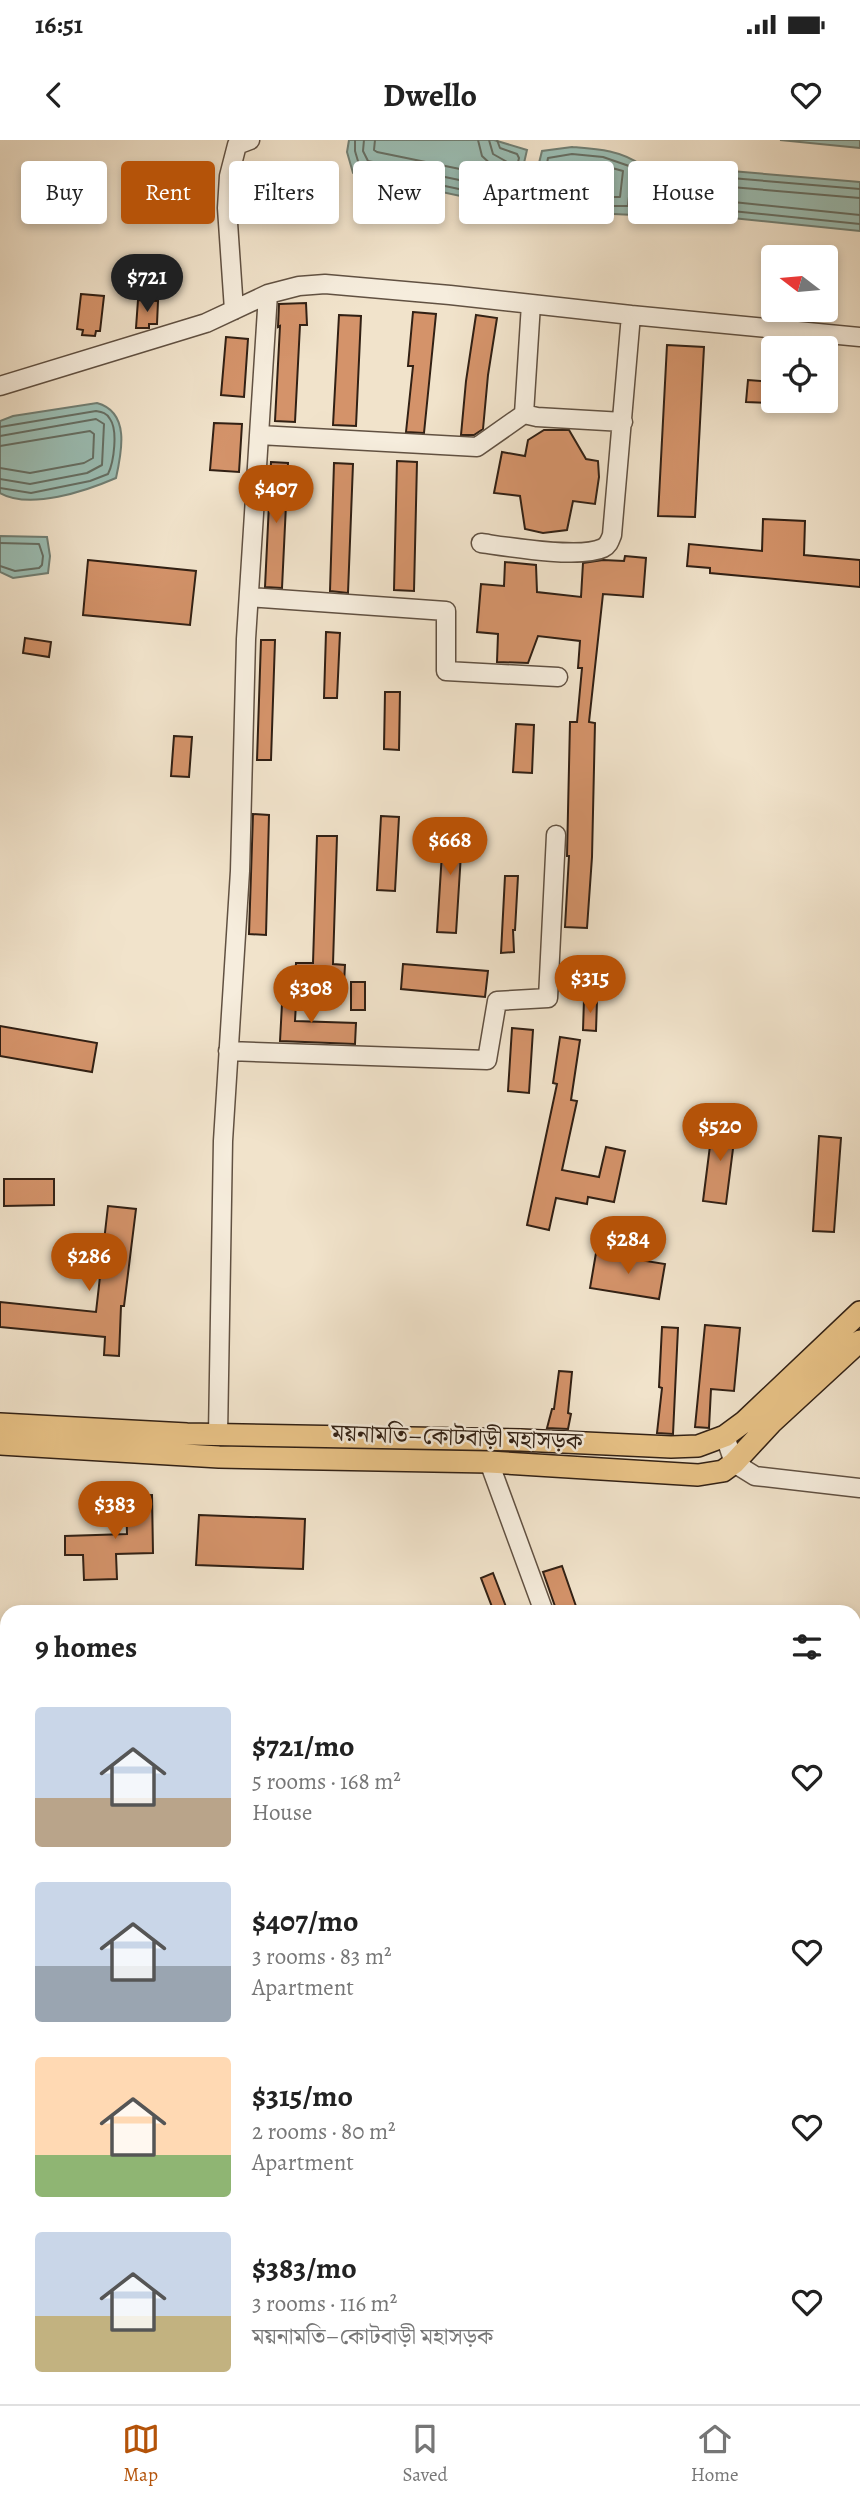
<!DOCTYPE html>
<html lang="en">
<head>
<meta charset="utf-8">
<style>
  :root { --surface:#fff; --page:#f2f2f2; --text:#222; --muted:#767676; --line:#e0e0e0; --accent:#b45309 }
  body { margin:0; font-family:Alegreya,"Noto Serif Bengali",serif; background:var(--page); color:var(--text); height:100vh; display:flex; flex-direction:column; font-size:26px; white-space:nowrap }
  * { box-sizing:border-box; margin:0 }
  p { font-size:23px; color:var(--muted) }
  .icon { flex:none; width:38px; height:38px; fill:none; stroke:currentColor; stroke-width:2; stroke-linecap:round; stroke-linejoin:round }
  .map { position:relative; flex:1; overflow:hidden }
  .details { position:absolute; left:0px; top:1465px; width:861px; height:800px; display:flex; flex-direction:column; background:var(--surface); border-radius:21px 21px 0 0; box-shadow:0 4px 10px #0003 }
  .details>* { flex:none }
  .guide { position:absolute; left:21px; top:21px; width:819px; height:63px; display:flex; gap:14px }
  .needle { width:46px; rotate:286deg }
  .fabs { position:absolute; left:761px; top:105px; display:grid; gap:14px }
  .fabs a { display:grid; place-items:center; width:77px; height:77px; border-radius:7px; background:var(--surface); box-shadow:0 4px 10px #0003; font-size:35px }
  .price { position:absolute; translate:-50% -60px; padding:0 16px; border-radius:24px; background:var(--accent); color:#fff; font-size:23px; line-height:46px; filter:drop-shadow(0 2px 4px #0008) }
  .price::after { content:''; position:absolute; left:50%; top:42px; width:21px; height:16px; margin-left:-10px; background:inherit; clip-path:polygon(0 0,100% 0,50% 100%) }
  .price.current { background:#222; color:#fff }
  ul { padding:0; list-style:none }
  li { display:flex; align-items:center; gap:21px; height:175px; padding:0 35px }
  li span { display:grid; place-items:center; flex:none; width:196px; height:140px; border-radius:7px; color:#555 }
  li>.icon { margin-inline-start:auto }
  span .icon { width:84px; height:84px; fill:#fffc; stroke-width:1 }
  li b { font-size:30px }
  h2 { display:flex; justify-content:space-between; align-items:center; height:84px; padding:0 35px; font-size:30px }
  .tag { padding:0 24px; border-radius:7px; background:var(--surface); box-shadow:0 4px 10px #0003; font-size:24px; line-height:63px }
  .tag.current { background:var(--accent); color:#fff }
  .status { display:flex; justify-content:space-between; align-items:center; height:49px; padding:0 35px; background:var(--surface); direction:ltr }
  .status svg { height:19px; fill:currentColor }
  header { display:flex; justify-content:space-between; align-items:center; height:91px; padding:0 35px; background:var(--surface); font-size:32px; font-weight:700 }
  .tab-bar { display:flex; justify-content:space-around; align-items:center; height:98px; border-top:2px solid var(--line); background:var(--surface); font-size:19px; color:var(--muted) }
  .tab-bar a { display:grid; justify-items:center; gap:4px }
  .tab-bar .current { color:var(--accent) }
  .map>svg:first-child { display:block }
  .water { fill:#9bbeb4; stroke:#717f74; stroke-width:2 }
  .lines { fill:none; stroke-linecap:round; stroke-linejoin:round }
  .shore { stroke:#666f64; stroke-width:2 }
  .building { fill:#d4936a; stroke:#312014; stroke-width:2 }
  .minor-casing { stroke:#615142; stroke-width:21 }
  .major-casing { stroke:#312014; stroke-width:24 }
  .minor { stroke:#f6eddd; stroke-width:18 }
  .major { stroke:#e8c286; stroke-width:21 }
  .labels { text-anchor:middle; stroke-width:5; stroke-linejoin:round; paint-order:stroke }
  .street-label { font-size:24px; fill:#312014; stroke:#f6eddd }
</style>
</head>
<body>
<div class="status"><b>16:51</b><svg viewBox="0 0 49 12"><path d="M0 12V9h3v3zM5 12V6h3v6zM10 12V3h3v9zM15 12V0h3v12zM26 1h20v11H26zM47 4h2v5h-2z"/></svg></div>
<header><svg class="icon" aria-label="back" viewBox="0 0 24 24"><path d="M15 5l-7 7 7 7"/></svg>Dwello<svg class="icon" aria-label="heart" viewBox="0 0 24 24"><path d="M12 20l-8-8c-3-5 5-10 8-4 3-6 11-1 8 4z"/></svg></header>
<div class="map">
<svg width="860" height="2264" viewBox="0 0 860 2264">
  <rect width="100%" height="100%" fill="#f1e3cb"/>
  <filter id="stains"><feTurbulence type="fractalNoise" baseFrequency=".00286" numOctaves="4"/><feColorMatrix values="0 0 0 0 .2 0 0 0 0 .09 0 0 0 0 .02 0 0 0 .5 -.17"/></filter>
  <radialGradient id="worn" r=".72"><stop offset=".6" stop-color="#630" stop-opacity="0"/><stop offset="1" stop-color="#630" stop-opacity=".3"/></radialGradient>
  <path class="water" d="M 349,0 L 494,0 L 527,10 L 516,58 L 493,63 L 353,33 L 347,12 Z
    M 780,0 L 860,0 L 860,8 Z
    M 572,7 C 597,9 620,10 641,25 L 634,75 L 592,73 L 531,55 L 542,11 Z
    M 707,29 L 860,42 L 860,91 L 732,78 L 674,76 L 671,47 L 680,30 Z
    M 97,263 C 130,272 122,311 116,338 C 86,351 30,370 0,353 L 0,281 L 13,276 Z
    M 0,396 L 47,397 L 50,416 L 48,433 L 13,438 L 0,432 Z"/>
  <g class="lines">
    <path class="shore" d="M 355,0 L 355,11 L 360,28 L 492,56 L 511,51 L 519,18 L 517,14 L 500,8 L 497,0
      M 364,0 L 363,11 L 368,21 L 493,47 L 504,43 L 509,23 L 493,14 L 489,0
      M 375,0 L 374,10 L 377,12 L 494,36 L 496,29 L 482,16 L 478,0
      M 572,14 L 603,17 L 632,27 L 628,66 L 593,66 L 542,51 L 548,18 Z
      M 572,23 L 601,25 L 623,31 L 620,57 L 594,57 L 552,45 L 555,26 Z
      M 572,34 L 600,36 L 611,39 L 612,45 L 609,47 L 573,41 L 570,38 Z
      M 860,49 L 707,36 L 685,37 C 678,46 675,60 683,69 L 732,71 L 860,84
      M 860,58 L 707,45 L 690,46 L 687,51 L 688,58 L 691,61 L 733,62 L 860,75
      M 0,287 L 96,271 C 102,272 107,273 110,279 C 118,290 114,322 108,334 L 90,341 L 31,353 L 0,348
      M 0,296 L 96,279 L 104,284 L 102,325 L 87,333 L 30,344 L 0,339
      M 0,306 L 90,291 L 94,294 L 93,318 L 84,323 L 30,333 L 0,328
      M 0,403 L 39,404 L 43,416 L 42,425 L 39,428 L 15,431 L 0,426"/>
  </g>
  <path class="building" d="M 81,154 L 104,156 L 100,191 L 96,191 L 95,196 L 82,195 L 83,190 L 77,189 Z
    M 138,160 L 158,161 L 157,184 L 149,184 L 149,188 L 136,188 Z
    M 306,163 L 307,185 L 300,185 L 295,282 L 275,281 L 280,186 L 278,187 L 279,164 Z
    M 413,172 L 436,174 L 424,293 L 406,292 L 413,226 L 408,226 Z
    M 339,175 L 361,176 L 356,286 L 333,285 Z
    M 476,175 L 497,178 L 488,235 L 483,289 L 474,295 L 461,295 L 466,241 Z
    M 226,197 L 248,199 L 244,257 L 221,255 Z
    M 667,205 L 704,207 L 695,377 L 658,376 Z
    M 748,240 L 774,242 L 774,263 L 746,262 Z
    M 214,283 L 242,284 L 239,332 L 210,330 Z
    M 544,290 L 569,290 L 586,319 L 598,321 L 599,337 L 595,364 L 573,361 L 567,390 L 543,393 L 525,389 L 520,356 L 494,353 L 502,312 L 525,316 L 528,300 Z
    M 397,321 L 417,322 L 414,451 L 394,450 Z
    M 271,322 L 288,323 L 282,448 L 265,447 Z
    M 334,323 L 353,324 L 348,453 L 330,451 Z
    M 763,379 L 805,381 L 804,415 L 860,420 L 860,447 L 710,433 L 710,428 L 687,426 L 689,404 L 762,411 Z
    M 625,416 L 646,418 L 643,457 L 603,454 L 589,582 L 595,583 L 592,717 L 587,788 L 565,787 L 569,716 L 567,716 L 570,582 L 577,582 L 582,528 L 578,528 L 580,501 L 538,496 L 528,523 L 497,522 L 498,494 L 477,492 L 481,444 L 504,446 L 505,422 L 536,425 L 537,452 L 581,457 L 583,423 L 603,420 L 624,421 Z
    M 88,420 L 196,431 L 190,485 L 83,475 Z
    M 326,492 L 340,493 L 337,558 L 324,558 Z
    M 25,498 L 51,502 L 49,517 L 23,513 Z
    M 261,500 L 275,500 L 271,620 L 257,620 Z
    M 385,552 L 400,552 L 399,610 L 384,609 Z
    M 516,584 L 534,585 L 532,633 L 513,632 Z
    M 174,596 L 192,597 L 189,637 L 171,636 Z
    M 253,674 L 269,675 L 266,795 L 249,794 Z
    M 381,676 L 399,677 L 395,751 L 377,750 Z
    M 444,681 L 463,682 L 456,793 L 437,792 Z
    M 317,696 L 337,696 L 333,824 L 345,825 L 344,843 L 295,840 L 296,823 L 313,823 Z
    M 505,736 L 518,736 L 515,790 L 513,790 L 514,812 L 501,813 Z
    M 403,824 L 488,831 L 485,857 L 401,849 Z
    M 566,824 L 591,825 L 590,841 L 566,840 Z
    M 351,842 L 365,842 L 365,870 L 351,870 Z
    M 283,845 L 297,845 L 295,881 L 356,883 L 355,904 L 280,901 Z
    M 584,859 L 597,860 L 596,891 L 583,890 Z
    M 0,886 L 97,903 L 92,932 L 0,916 Z
    M 512,888 L 533,890 L 529,953 L 508,951 Z
    M 560,897 L 580,900 L 571,960 L 577,961 L 562,1030 L 599,1037 L 606,1007 L 625,1011 L 614,1062 L 588,1057 L 587,1064 L 556,1058 L 549,1090 L 527,1085 L 557,944 L 553,943 Z
    M 713,982 L 736,985 L 726,1064 L 703,1061 Z
    M 819,996 L 841,998 L 834,1092 L 813,1091 Z
    M 4,1039 L 54,1039 L 54,1065 L 4,1066 Z
    M 108,1066 L 136,1069 L 124,1166 L 121,1166 L 119,1216 L 104,1215 L 105,1197 L 0,1187 L 0,1162 L 96,1172 Z
    M 596,1113 L 665,1124 L 659,1159 L 590,1148 Z
    M 705,1185 L 740,1188 L 734,1251 L 711,1249 L 709,1288 L 695,1287 Z
    M 662,1187 L 678,1188 L 673,1294 L 657,1293 L 662,1248 L 659,1247 Z
    M 559,1231 L 572,1232 L 568,1273 L 571,1274 L 568,1289 L 547,1288 L 552,1269 L 554,1269 Z
    M 152,1355 L 153,1413 L 116,1414 L 117,1439 L 84,1440 L 83,1415 L 65,1415 L 65,1396 L 127,1394 L 126,1356 Z
    M 199,1375 L 305,1379 L 303,1429 L 196,1425 Z
    M 562,1426 L 578,1472 L 557,1472 L 543,1432 Z
    M 493,1433 L 508,1472 L 494,1472 L 481,1438 Z"/>
  <g class="lines">
    <g class="minor-casing">
      <path id="minor" d="M 531,164 L 524,274 L 537,277 L 623,282
        M 234,170 L 227,68 L 229,36 L 237,5 L 250,0
        M 631,175 L 860,197
        M 0,246 L 206,183 L 268,154 L 299,146 L 325,144 L 450,155 L 631,175 L 612,395 C 610,400 609,405 603,408 C 580,419 509,407 481,403
        M 259,295 L 477,307 L 524,274
        M 249,457 L 446,471 L 446,531 L 558,537
        M 228,911 L 487,920 L 497,861 L 548,858 L 556,695
        M 218,1295 L 223,1001 L 240,731 L 246,499 L 268,154
        M 725,1296 L 734,1323 L 755,1336 L 860,1348
        M 489,1322 L 544,1472
        M 0,1822 L 7,1842
        M 71,2264 L 91,2258"/>
    </g>
    <g class="major-casing">
      <path id="major" d="M 0,1284 L 187,1294 L 521,1300 L 671,1307 L 698,1306 L 725,1296 L 744,1282 L 860,1172
        M 0,1304 L 219,1317 L 489,1322 L 698,1335 L 723,1331 L 734,1323 L 771,1283 L 860,1201"/>
    </g>
    <use href="#minor" class="minor"/>
    <use href="#major" class="major"/>
  </g>
  <g class="labels">
    <g class="street-label">
      <text transform="translate(457 1297) rotate(2)" y="8">ময়নামতি–কোটবাড়ী মহাসড়ক</text>
    </g>
  </g>
  <rect width="100%" height="100%" filter="url(#stains)"/>
  <rect width="100%" height="100%" fill="url(#worn)"/>
</svg>
<div class="fabs">
<a><svg class="needle" viewBox="-14 -14 28 28"><path d="M0-13l5 13h-10z" fill="#e53935"/><path d="M0 13l5-13h-10z" fill="#767676"/></svg></a>
<a><svg class="icon" aria-label="locate" viewBox="0 0 24 24"><circle cx="12" cy="12" r="6"/><path d="M12 2v4M12 18v4M2 12h4M18 12h4"/></svg></a>
</div>
<b class="price current" style="left:147px;top:174px">$721</b>
<b class="price" style="left:276px;top:385px">$407</b>
<b class="price" style="left:450px;top:737px">$668</b>
<b class="price" style="left:590px;top:875px">$315</b>
<b class="price" style="left:311px;top:885px">$308</b>
<b class="price" style="left:720px;top:1023px">$520</b>
<b class="price" style="left:628px;top:1136px">$284</b>
<b class="price" style="left:89px;top:1153px">$286</b>
<b class="price" style="left:115px;top:1401px">$383</b>
<div class="guide">
<a class="tag">Buy</a>
<a class="tag current">Rent</a>
<a class="tag">Filters</a>
<a class="tag">New</a>
<a class="tag">Apartment</a>
<a class="tag">House</a>
</div>
<section class="details">
<h2>9 homes<svg class="icon" aria-label="filters" viewBox="0 0 24 24"><path d="M4 7h16M4 17h16"/><circle cx="9" cy="7" r="2"/><circle cx="15" cy="17" r="2"/></svg></h2>
<ul>
<li><span style="background:linear-gradient(#c9d6e8 65%,#b9a48a 0)"><svg class="icon" aria-label="home" viewBox="0 0 24 24"><path d="M3 11l9-7 9 7M6 9v11h12V9"/></svg></span><div><b>$721/mo</b><p>5 rooms · 168 m²</p><p>House</p></div><svg class="icon" aria-label="heart" viewBox="0 0 24 24"><path d="M12 20l-8-8c-3-5 5-10 8-4 3-6 11-1 8 4z"/></svg></li>
<li><span style="background:linear-gradient(#c9d6e8 60%,#9aa5b1 0)"><svg class="icon" aria-label="home" viewBox="0 0 24 24"><path d="M3 11l9-7 9 7M6 9v11h12V9"/></svg></span><div><b>$407/mo</b><p>3 rooms · 83 m²</p><p>Apartment</p></div><svg class="icon" aria-label="heart" viewBox="0 0 24 24"><path d="M12 20l-8-8c-3-5 5-10 8-4 3-6 11-1 8 4z"/></svg></li>
<li><span style="background:linear-gradient(#ffd9b3 70%,#8fb573 0)"><svg class="icon" aria-label="home" viewBox="0 0 24 24"><path d="M3 11l9-7 9 7M6 9v11h12V9"/></svg></span><div><b>$315/mo</b><p>2 rooms · 80 m²</p><p>Apartment</p></div><svg class="icon" aria-label="heart" viewBox="0 0 24 24"><path d="M12 20l-8-8c-3-5 5-10 8-4 3-6 11-1 8 4z"/></svg></li>
<li><span style="background:linear-gradient(#c9d6e8 60%,#c2b280 0)"><svg class="icon" aria-label="home" viewBox="0 0 24 24"><path d="M3 11l9-7 9 7M6 9v11h12V9"/></svg></span><div><b>$383/mo</b><p>3 rooms · 116 m²</p><p>ময়নামতি–কোটবাড়ী মহাসড়ক</p></div><svg class="icon" aria-label="heart" viewBox="0 0 24 24"><path d="M12 20l-8-8c-3-5 5-10 8-4 3-6 11-1 8 4z"/></svg></li>
</ul>
</section>
</div>
<nav class="tab-bar">
<a class="current"><svg class="icon" aria-label="map" viewBox="0 0 24 24"><path d="M3 6l6-2 6 2 6-2v14l-6 2-6-2-6 2zM9 4v14M15 6v14"/></svg>Map</a>
<a><svg class="icon" aria-label="saved" viewBox="0 0 24 24"><path d="M7 4h10v16l-5-4-5 4z"/></svg>Saved</a>
<a><svg class="icon" aria-label="home" viewBox="0 0 24 24"><path d="M3 11l9-7 9 7M6 9v11h12V9"/></svg>Home</a>
</nav>
</body>
</html>
